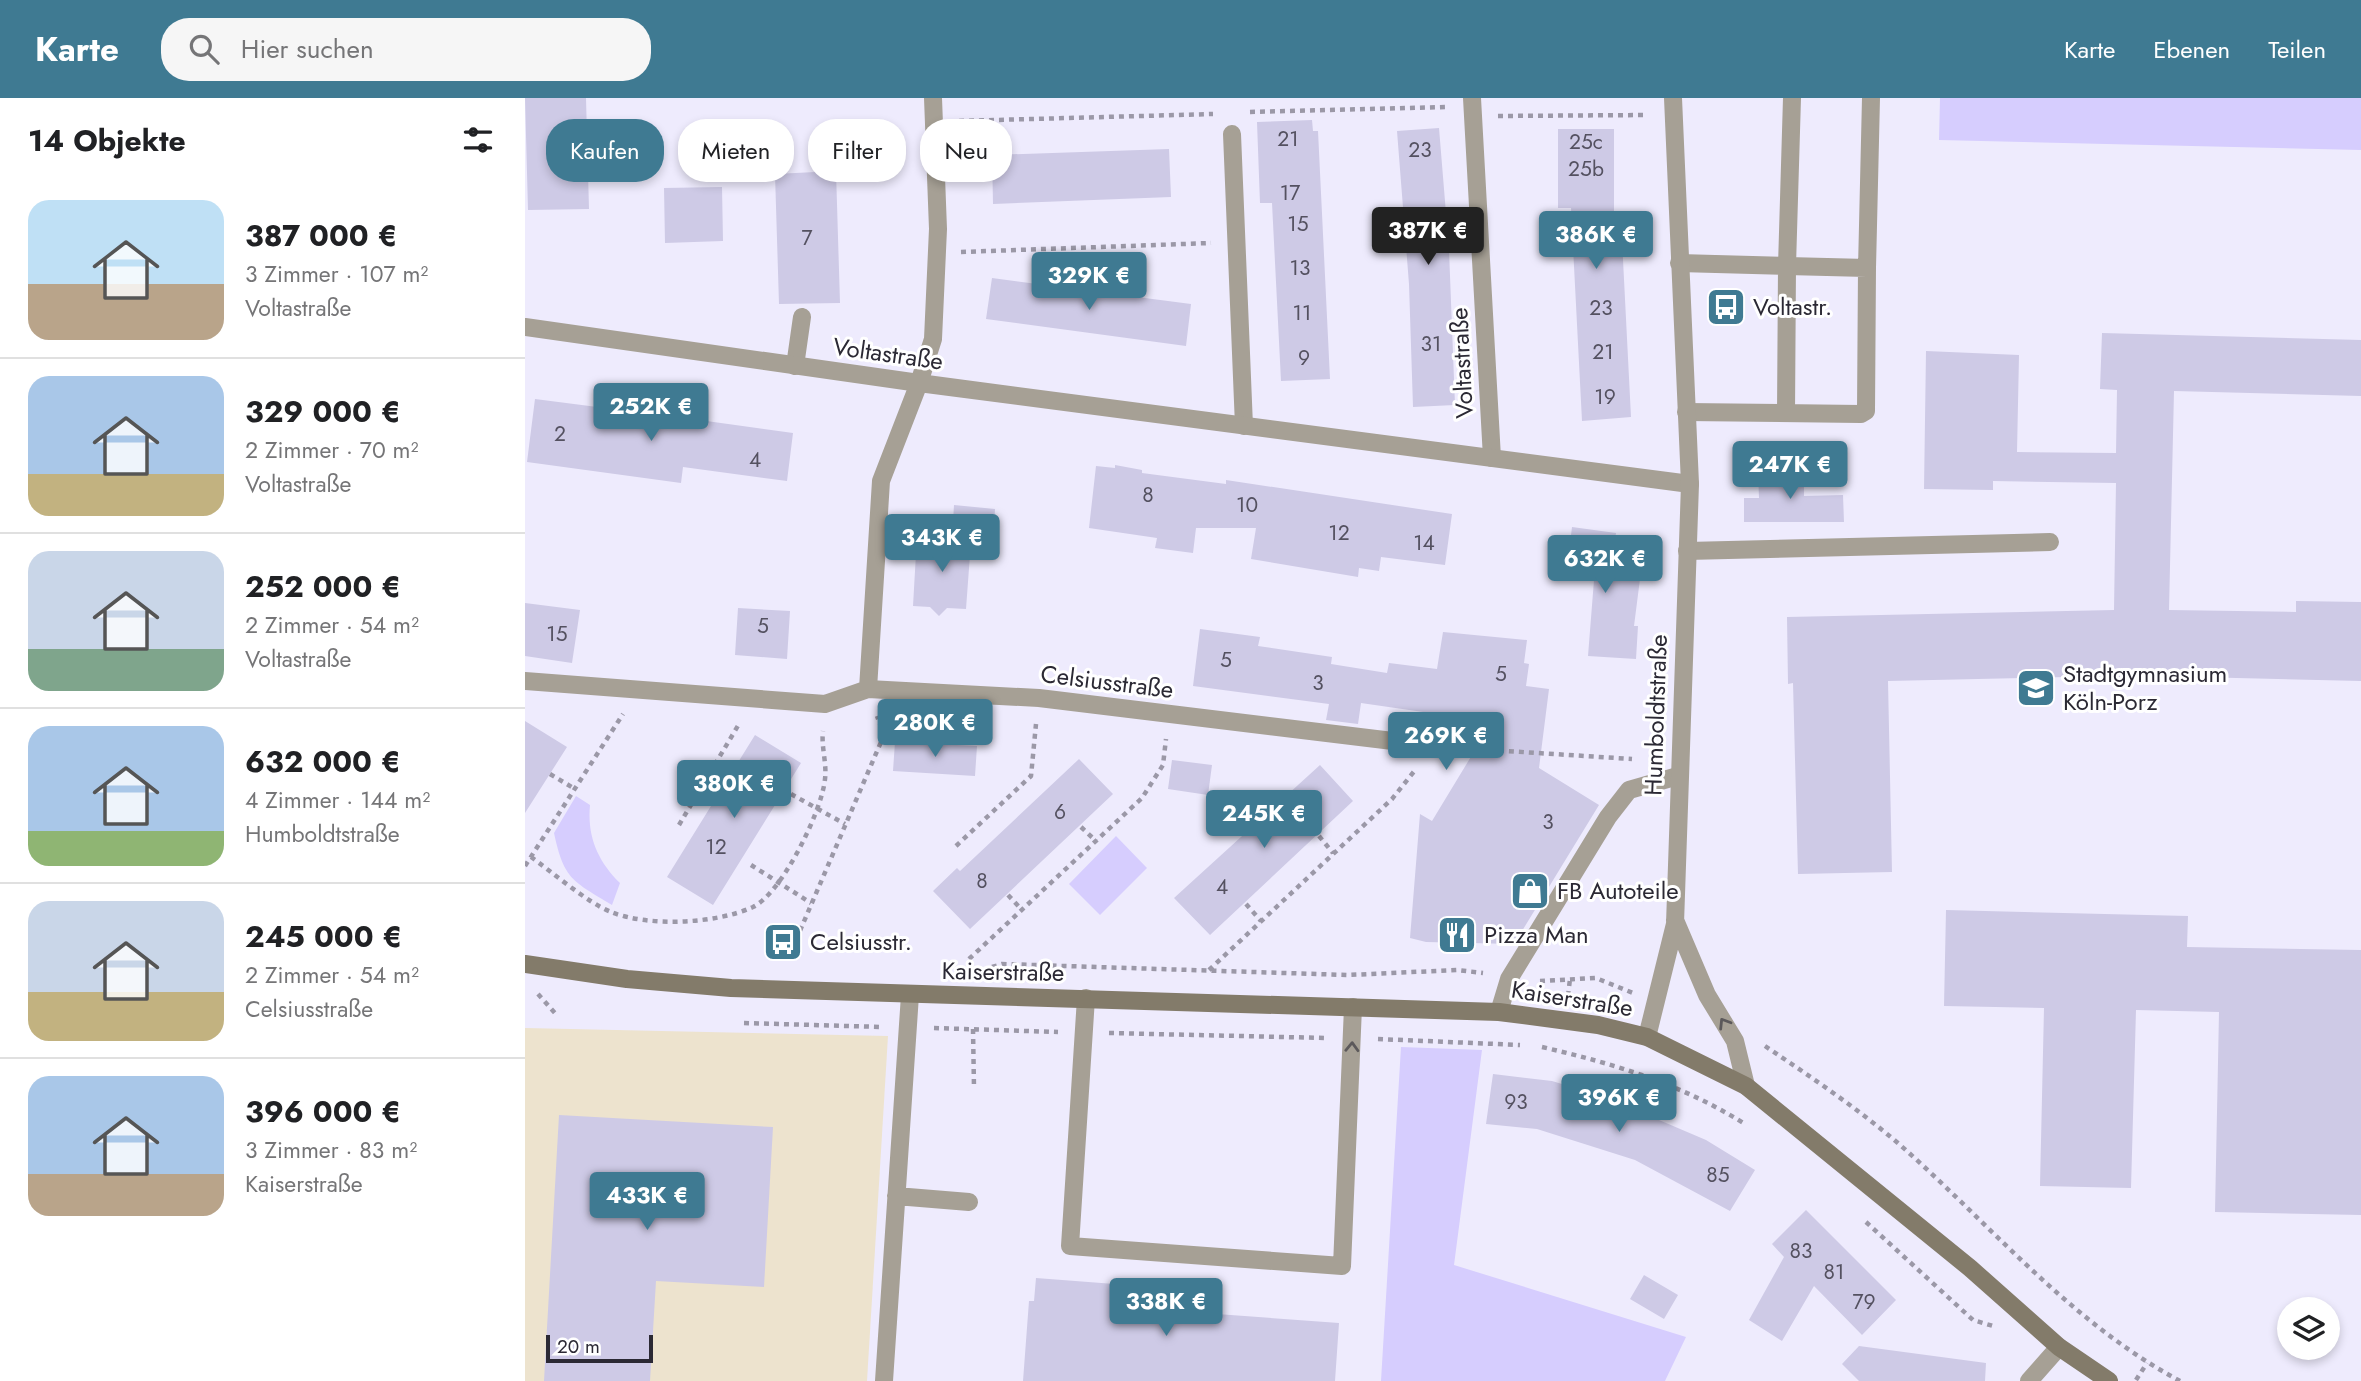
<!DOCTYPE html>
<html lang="de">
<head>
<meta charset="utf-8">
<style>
  :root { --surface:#fff; --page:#f6f6f6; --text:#202124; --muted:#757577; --line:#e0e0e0; --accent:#3f7a92 }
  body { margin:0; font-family:Jost,sans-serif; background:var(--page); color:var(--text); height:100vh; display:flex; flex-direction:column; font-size:26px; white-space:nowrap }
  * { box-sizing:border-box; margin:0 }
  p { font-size:23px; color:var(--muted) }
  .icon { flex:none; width:38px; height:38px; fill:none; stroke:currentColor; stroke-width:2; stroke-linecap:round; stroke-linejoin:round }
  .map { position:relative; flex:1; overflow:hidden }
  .panel { display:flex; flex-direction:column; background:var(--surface); width:525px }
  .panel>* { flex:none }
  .hud { position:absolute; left:21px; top:21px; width:665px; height:63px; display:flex; gap:14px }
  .controls { position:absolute; left:1752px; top:1199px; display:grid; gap:14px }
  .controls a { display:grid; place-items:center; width:63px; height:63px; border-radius:50%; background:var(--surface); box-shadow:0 4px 10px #0003; font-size:35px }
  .scale { position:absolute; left:21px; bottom:18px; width:107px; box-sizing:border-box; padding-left:7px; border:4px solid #2b2934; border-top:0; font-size:19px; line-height:24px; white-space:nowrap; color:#2b2934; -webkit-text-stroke:5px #fff; paint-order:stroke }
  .price { position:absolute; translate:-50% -60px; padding:0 16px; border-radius:7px; background:var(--accent); color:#fff; font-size:23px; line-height:46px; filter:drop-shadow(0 2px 4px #0008) }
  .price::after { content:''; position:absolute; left:50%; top:42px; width:21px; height:16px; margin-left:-10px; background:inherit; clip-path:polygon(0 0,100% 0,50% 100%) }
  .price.current { background:#222; color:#fff }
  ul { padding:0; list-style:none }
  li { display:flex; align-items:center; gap:21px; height:175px; padding:0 28px }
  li+li { border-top:2px solid var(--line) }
  li span { display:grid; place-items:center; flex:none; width:196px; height:140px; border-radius:21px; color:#555 }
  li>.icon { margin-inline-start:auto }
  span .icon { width:84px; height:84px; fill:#fffc; stroke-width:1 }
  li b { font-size:30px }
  h2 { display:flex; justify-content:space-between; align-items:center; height:84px; padding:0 28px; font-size:30px }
  .pill { padding:0 24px; border-radius:28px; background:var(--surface); box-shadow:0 4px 10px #0003; font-size:24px; line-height:63px }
  .pill.current { background:var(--accent); color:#fff }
  header { display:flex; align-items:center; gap:42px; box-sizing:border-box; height:98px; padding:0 35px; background:var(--accent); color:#fff }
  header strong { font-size:33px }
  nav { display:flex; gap:38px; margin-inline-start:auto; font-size:24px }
  .search { width:490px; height:63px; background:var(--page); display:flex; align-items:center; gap:18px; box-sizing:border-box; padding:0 24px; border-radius:28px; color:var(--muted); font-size:26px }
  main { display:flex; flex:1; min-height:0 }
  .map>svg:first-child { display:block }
  .industrial { fill:#ede3ce }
  .green { fill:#d6cdfe }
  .building { fill:#cecae6 }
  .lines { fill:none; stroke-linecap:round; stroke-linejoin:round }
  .path { stroke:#9b98a7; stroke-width:4.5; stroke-dasharray:5 5; stroke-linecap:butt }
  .service { stroke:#a6a095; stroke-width:18 }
  .minor { stroke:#a6a095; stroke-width:18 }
  .tertiary { stroke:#a6a095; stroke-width:18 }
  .secondary { stroke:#837b6a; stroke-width:18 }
  .oneway { stroke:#5c595b }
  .labels { text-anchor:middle; stroke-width:6; stroke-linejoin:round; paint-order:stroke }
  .number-label { font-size:21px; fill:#545160 }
  .poi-label { font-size:24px; fill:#2b2934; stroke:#fff; text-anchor:start }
  .street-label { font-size:24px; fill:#2b2934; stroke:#fff }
</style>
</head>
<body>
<header>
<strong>Karte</strong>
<div class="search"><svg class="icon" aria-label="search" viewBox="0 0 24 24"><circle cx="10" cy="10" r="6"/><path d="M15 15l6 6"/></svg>Hier suchen</div>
<nav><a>Karte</a><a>Ebenen</a><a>Teilen</a></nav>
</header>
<main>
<section class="panel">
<h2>14 Objekte<svg class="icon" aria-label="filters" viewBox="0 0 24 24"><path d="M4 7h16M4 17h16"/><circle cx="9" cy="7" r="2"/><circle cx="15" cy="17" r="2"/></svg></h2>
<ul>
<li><span style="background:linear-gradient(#bfe0f5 60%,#b9a48a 0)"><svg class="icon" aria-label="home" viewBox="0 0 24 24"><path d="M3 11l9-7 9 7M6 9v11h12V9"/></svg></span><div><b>387 000 €</b><p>3 Zimmer · 107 m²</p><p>Voltastraße</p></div></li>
<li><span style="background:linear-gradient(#a9c7e8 70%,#c2b280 0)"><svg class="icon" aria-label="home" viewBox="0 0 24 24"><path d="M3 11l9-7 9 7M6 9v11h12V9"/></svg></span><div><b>329 000 €</b><p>2 Zimmer · 70 m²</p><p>Voltastraße</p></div></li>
<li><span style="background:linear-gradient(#c9d6e8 70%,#7fa58c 0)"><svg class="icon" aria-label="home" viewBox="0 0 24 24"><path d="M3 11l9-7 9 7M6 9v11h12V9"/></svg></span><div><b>252 000 €</b><p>2 Zimmer · 54 m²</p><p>Voltastraße</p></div></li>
<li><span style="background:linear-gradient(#a9c7e8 75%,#8fb573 0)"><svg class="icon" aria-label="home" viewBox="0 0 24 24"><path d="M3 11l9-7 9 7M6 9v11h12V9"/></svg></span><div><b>632 000 €</b><p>4 Zimmer · 144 m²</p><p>Humboldtstraße</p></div></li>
<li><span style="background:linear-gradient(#c9d6e8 65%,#c2b280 0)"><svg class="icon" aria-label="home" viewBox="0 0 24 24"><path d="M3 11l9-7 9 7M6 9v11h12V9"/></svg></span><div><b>245 000 €</b><p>2 Zimmer · 54 m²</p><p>Celsiusstraße</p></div></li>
<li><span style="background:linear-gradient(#a9c7e8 70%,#b9a48a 0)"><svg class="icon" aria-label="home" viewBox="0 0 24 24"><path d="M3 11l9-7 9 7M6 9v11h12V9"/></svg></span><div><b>396 000 €</b><p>3 Zimmer · 83 m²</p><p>Kaiserstraße</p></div></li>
</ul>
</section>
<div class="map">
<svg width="1836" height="1283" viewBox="0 0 1836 1283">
  <rect width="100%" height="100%" fill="#eeebfd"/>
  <path class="industrial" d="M 0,930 L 363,938 L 342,1283 L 0,1283 Z"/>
  <path class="green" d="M 1415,0 L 1836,0 L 1836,52 L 1414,42 Z
    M 51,698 L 65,707 C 62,739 73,763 95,785 L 87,807 C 48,783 39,782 29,735 Z
    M 591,738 L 622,770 L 575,817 L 544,786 Z
    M 876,949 L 957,952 L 929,1167 L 1161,1239 L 1140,1283 L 856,1283 Z"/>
  <path class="building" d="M 0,0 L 61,0 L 64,111 L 3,112 Z
    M 787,22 L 788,33 L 793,33 L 805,281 L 756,283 L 747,105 L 735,105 L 732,24 Z
    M 914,30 L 924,152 L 930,307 L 888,309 L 884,186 L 872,33 Z
    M 1033,31 L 1089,31 L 1089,142 L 1097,142 L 1106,319 L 1057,323 L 1046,110 L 1033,110 Z
    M 644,51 L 646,99 L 468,106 L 467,57 Z
    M 311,73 L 315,205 L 254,206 L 250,76 Z
    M 197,89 L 198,143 L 140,145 L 139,90 Z
    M 467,180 L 666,206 L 661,248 L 461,221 Z
    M 1577,235 L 1836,242 L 1836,298 L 1649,293 L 1644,512 L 1771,514 L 1771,503 L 1836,504 L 1836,583 L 1630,578 L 1629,584 L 1589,583 L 1589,578 L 1363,583 L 1367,774 L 1273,776 L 1268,585 L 1263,586 L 1262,519 L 1589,512 L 1591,385 L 1468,383 L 1468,392 L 1399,391 L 1401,253 L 1494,257 L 1492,354 L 1591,355 L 1592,292 L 1575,291 Z
    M 81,299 L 126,304 L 124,315 L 268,335 L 262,383 L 158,369 L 156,385 L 2,364 L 10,301 L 80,310 Z
    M 590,367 L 617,372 L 617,375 L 701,386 L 701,382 L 927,416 L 920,467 L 856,459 L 854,473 L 834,470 L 833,479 L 726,461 L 731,430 L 671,430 L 668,455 L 630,450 L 632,440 L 564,430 L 571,368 L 590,370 Z
    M 1233,373 L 1279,373 L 1279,398 L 1318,397 L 1319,424 L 1219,424 L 1219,400 L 1234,400 Z
    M 429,407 L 470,411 L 468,444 L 427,441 Z
    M 1047,429 L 1091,435 L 1085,478 L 1115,481 L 1109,528 L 1113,528 L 1111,561 L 1063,558 L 1069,482 L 1041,479 Z
    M 392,438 L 446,443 L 441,511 L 422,510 L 414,518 L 405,509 L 388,508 Z
    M 0,505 L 55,512 L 47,565 L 0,558 Z
    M 213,510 L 265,513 L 262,561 L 210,557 Z
    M 675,531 L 735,539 L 733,548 L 807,559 L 806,566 L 862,575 L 864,565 L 912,571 L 918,534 L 1002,542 L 999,565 L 1004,566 L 1001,588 L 1024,591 L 1014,670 L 1074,707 L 989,846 L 901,844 L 885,840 L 895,716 L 907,723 L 967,624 L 836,605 L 833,626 L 801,622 L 804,606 L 668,588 Z
    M 0,623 L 42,649 L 0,715 Z
    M 230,637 L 276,665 L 188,807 L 142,779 Z
    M 370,644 L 452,648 L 450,678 L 368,673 Z
    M 554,661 L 588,696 L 445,831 L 408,793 L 432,770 L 435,773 Z
    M 647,662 L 687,667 L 683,697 L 643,691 Z
    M 795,667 L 828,703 L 685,837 L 649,800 Z
    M 1421,812 L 1663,818 L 1662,849 L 1836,852 L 1836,1117 L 1690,1114 L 1694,914 L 1611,912 L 1606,1090 L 1515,1088 L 1519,910 L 1419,908 Z
    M 968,976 L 1027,983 L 1080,999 L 1181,1042 L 1230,1072 L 1205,1113 L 1110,1062 L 1012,1031 L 961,1026 Z
    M 34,1017 L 248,1029 L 239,1189 L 131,1183 L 125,1283 L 19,1283 Z
    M 1281,1112 L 1371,1202 L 1337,1237 L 1289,1188 L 1257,1243 L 1224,1222 L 1259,1159 L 1247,1146 Z
    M 1119,1177 L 1153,1197 L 1139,1221 L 1105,1201 Z
    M 511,1180 L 694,1194 L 692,1216 L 814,1225 L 810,1283 L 498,1283 L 504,1203 L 509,1203 Z
    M 1334,1248 L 1461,1265 L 1460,1283 L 1334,1283 L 1317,1266 Z"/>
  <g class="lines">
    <path class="path" d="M 725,14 L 922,9
      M 973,18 L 1122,17
      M 434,23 L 688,16
      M 436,154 L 686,145
      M 934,650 L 1107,661
      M 25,676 L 50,691
      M 266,696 L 320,726
      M 154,727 L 214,626
      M 556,729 L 571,743
      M 794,738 L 808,755
      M 431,748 L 506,678 L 511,626
      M 6,759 C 27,774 63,805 86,814 C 123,829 191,826 228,809 C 257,795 297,713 300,681 C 302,665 296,649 298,633
      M 226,767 L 286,805
      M 0,768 L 98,616
      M 483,797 L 497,812
      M 721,806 L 736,823
      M 271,842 L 359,637 L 352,618
      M 444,861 L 617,700 L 638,667 L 641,641
      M 467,869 L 477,866 L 823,877 L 932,872 L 958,875
      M 684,872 L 867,701 L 891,671
      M 1015,883 L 1071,880 L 1108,895
      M 13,896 L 30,915
      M 1043,898 L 1045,881
      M 219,925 L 358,929
      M 409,930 L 533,934
      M 448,931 L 449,990
      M 584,935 L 802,940
      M 853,941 L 995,947
      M 1240,948 C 1286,979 1332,1010 1374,1046 C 1466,1127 1545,1224 1655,1283
      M 1017,949 C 1090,966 1156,986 1220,1026
      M 1341,1124 L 1448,1222 L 1468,1228
      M 1611,1282 L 1622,1265"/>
    <path class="service" d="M 947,0 L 967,360
      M 707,36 L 719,328
      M 1154,165 L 1262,168 L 1261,315
      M 1342,170 L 1346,0
      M 270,268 L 277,219
      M 1161,314 L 1336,316 L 1341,313 L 1342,170 L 1262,168 L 1267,0
      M 1162,453 L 1525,444
      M 561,900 L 545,1148 L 817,1168 L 828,909
      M 974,914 L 984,881 L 1083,719 L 1104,692 L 1153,678
      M 371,1098 L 444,1104
      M 359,1283 L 385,897"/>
    <path class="minor" d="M 0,229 L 394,285 L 1165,386
      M 0,583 L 300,606 L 343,591 L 514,600 L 909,648
      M 343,591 L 356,383 L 394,285 L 408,241 L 413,131 L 408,0
      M 1504,1283 L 1534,1249"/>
    <path class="tertiary" d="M 1150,822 L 1182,897 L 1210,943 L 1221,988
      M 1122,939 L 1150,826 L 1165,386 L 1148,0"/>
    <path class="secondary" d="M 0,866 L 102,881 L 206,890 L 974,914 L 1073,927 L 1122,939 L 1221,988 L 1445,1170 L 1534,1249 L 1584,1283"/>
  </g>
  <defs><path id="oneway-chevron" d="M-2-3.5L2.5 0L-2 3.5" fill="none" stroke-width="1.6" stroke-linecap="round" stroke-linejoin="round" transform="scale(1.75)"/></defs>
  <g class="oneway">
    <use href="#oneway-chevron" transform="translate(1199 925) rotate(-122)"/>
    <use href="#oneway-chevron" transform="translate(827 949) rotate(-88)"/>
  </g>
  <defs>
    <g id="bus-square" transform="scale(2.0125)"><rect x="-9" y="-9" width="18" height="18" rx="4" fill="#3f7a92" stroke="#fff"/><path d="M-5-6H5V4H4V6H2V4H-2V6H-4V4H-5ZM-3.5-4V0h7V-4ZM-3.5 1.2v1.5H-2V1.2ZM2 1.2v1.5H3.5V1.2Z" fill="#fff"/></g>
    <g id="school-square" transform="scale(2.0125)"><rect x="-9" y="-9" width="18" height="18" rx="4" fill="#3f7a92" stroke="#fff"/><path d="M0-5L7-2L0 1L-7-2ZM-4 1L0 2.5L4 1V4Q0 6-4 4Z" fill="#fff"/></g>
    <g id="shop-square" transform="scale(2.0125)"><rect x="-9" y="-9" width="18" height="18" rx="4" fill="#3f7a92" stroke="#fff"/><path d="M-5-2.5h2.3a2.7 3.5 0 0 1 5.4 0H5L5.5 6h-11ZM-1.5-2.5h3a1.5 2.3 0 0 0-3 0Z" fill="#fff"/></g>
    <g id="restaurant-square" transform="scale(2.0125)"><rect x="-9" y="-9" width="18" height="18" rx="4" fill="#3f7a92" stroke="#fff"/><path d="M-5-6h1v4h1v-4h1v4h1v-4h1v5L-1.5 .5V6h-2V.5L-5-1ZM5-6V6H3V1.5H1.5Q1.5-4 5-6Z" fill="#fff"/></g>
  </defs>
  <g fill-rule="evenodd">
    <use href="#bus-square" x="1201" y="209"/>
    <use href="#school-square" x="1511" y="590"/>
    <use href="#shop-square" x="1005" y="793"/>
    <use href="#restaurant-square" x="932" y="837"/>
    <use href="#bus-square" x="258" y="844"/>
  </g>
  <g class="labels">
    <g class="number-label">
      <text x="763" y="48">21</text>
      <text x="1061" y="51">25c</text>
      <text x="895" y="59">23</text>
      <text x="1061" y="78">25b</text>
      <text x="765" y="102">17</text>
      <text x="773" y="133">15</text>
      <text x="282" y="147">7</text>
      <text x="775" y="177">13</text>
      <text x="1076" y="217">23</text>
      <text x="777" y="222">11</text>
      <text x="906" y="253">31</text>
      <text x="1078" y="261">21</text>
      <text x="779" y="267">9</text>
      <text x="1080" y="306">19</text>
      <text x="35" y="343">2</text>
      <text x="230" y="369">4</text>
      <text x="623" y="404">8</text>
      <text x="722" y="414">10</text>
      <text x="814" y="442">12</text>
      <text x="899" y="452">14</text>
      <text x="238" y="535">5</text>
      <text x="32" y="543">15</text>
      <text x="701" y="569">5</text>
      <text x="976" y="583">5</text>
      <text x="793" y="592">3</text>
      <text x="535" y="721">6</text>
      <text x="1023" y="731">3</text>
      <text x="191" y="756">12</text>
      <text x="457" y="790">8</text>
      <text x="697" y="796">4</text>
      <text x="991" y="1011">93</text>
      <text x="1193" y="1084">85</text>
      <text x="1276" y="1160">83</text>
      <text x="1309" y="1181">81</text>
      <text x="1339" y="1211">79</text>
    </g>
    <g class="poi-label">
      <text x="1228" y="217">Voltastr.</text>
      <text x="1538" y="584">Stadtgymnasium<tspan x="1538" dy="28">Köln-Porz</tspan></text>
      <text x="1032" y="801">FB Autoteile</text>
      <text x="959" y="845">Pizza Man</text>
      <text x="285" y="852">Celsiusstr.</text>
    </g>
    <g class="street-label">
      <text transform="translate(363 256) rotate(8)" y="8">Voltastraße</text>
      <text transform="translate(937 265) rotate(-93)" y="8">Voltastraße</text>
      <text transform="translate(582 584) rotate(7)" y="8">Celsiusstraße</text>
      <text transform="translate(1131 617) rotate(-88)" y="8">Humboldtstraße</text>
      <text transform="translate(478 874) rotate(1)" y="8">Kaiserstraße</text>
      <text transform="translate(1047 901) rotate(9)" y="8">Kaiserstraße</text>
    </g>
  </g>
</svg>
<div class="controls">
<a><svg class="icon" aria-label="layers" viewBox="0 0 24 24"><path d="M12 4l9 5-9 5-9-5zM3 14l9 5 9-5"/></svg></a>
</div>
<div class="scale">20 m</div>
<b class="price current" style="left:903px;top:169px">387K €</b>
<b class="price" style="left:1071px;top:173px">386K €</b>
<b class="price" style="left:564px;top:214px">329K €</b>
<b class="price" style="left:126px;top:345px">252K €</b>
<b class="price" style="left:1265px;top:403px">247K €</b>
<b class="price" style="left:417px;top:476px">343K €</b>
<b class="price" style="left:1080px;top:497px">632K €</b>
<b class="price" style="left:410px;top:661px">280K €</b>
<b class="price" style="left:921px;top:674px">269K €</b>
<b class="price" style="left:209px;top:722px">380K €</b>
<b class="price" style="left:739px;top:752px">245K €</b>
<b class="price" style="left:1094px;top:1036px">396K €</b>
<b class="price" style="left:122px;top:1134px">433K €</b>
<b class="price" style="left:641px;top:1240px">338K €</b>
<div class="hud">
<a class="pill current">Kaufen</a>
<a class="pill">Mieten</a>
<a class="pill">Filter</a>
<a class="pill">Neu</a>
</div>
</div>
</main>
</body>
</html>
